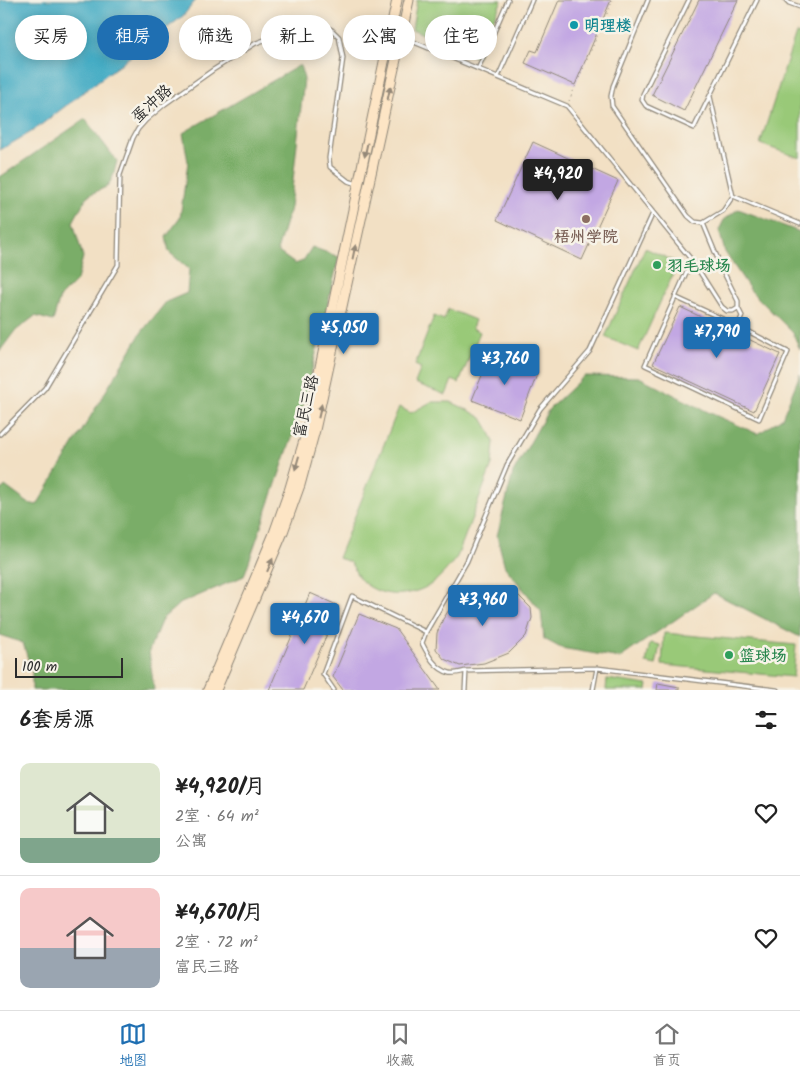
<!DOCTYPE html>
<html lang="zh">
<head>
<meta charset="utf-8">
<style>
  :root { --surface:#fff; --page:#f2f2f2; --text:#222; --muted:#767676; --line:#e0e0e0; --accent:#1f6fb2 }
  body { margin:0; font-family:Kalam,"LXGW WenKai TC",sans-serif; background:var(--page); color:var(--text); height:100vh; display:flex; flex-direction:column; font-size:19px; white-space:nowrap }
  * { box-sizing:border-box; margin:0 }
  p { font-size:16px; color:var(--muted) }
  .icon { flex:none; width:28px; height:28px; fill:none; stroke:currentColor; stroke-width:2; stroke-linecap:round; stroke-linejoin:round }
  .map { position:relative; height:690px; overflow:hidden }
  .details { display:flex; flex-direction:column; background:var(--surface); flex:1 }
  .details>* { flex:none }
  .banner { position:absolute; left:15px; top:15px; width:500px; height:45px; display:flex; gap:10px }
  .scale { position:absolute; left:15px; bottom:12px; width:108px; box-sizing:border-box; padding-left:5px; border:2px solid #2b2b2b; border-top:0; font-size:14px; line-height:18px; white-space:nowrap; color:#2b2b2b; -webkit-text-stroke:4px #f7f3e8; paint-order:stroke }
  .price { position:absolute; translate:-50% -42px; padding:0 11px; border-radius:5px; background:var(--accent); color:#fff; font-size:16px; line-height:32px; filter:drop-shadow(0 1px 2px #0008) }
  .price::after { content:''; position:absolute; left:50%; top:30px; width:15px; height:11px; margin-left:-8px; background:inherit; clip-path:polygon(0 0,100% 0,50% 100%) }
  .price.selected { background:#222; color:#fff }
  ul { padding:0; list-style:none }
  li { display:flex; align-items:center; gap:15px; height:125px; padding:0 20px }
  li+li { border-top:1px solid var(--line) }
  li span { display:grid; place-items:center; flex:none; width:140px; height:100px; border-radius:10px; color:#555 }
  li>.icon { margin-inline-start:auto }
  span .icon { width:60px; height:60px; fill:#fffc; stroke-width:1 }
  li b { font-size:21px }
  h2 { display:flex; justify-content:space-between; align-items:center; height:60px; padding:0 20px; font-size:21px }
  .chip { padding:0 18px; border-radius:22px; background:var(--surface); box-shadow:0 2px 12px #0003; font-size:18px; line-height:45px }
  .chip.selected { background:var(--accent); color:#fff }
  .menu { display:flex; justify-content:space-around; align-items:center; height:70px; border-top:1px solid var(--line); background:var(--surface); font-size:14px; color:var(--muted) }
  .menu a { display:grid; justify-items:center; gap:2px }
  .menu .selected { color:var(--accent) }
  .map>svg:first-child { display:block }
  .green { fill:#99c978; stroke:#627a52 }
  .forest { fill:#7aad68; stroke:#526c4a }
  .water { fill:#44acc4; stroke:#386c78 }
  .building { fill:#c2a7e3 }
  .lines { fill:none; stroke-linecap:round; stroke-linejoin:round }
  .lane-casing { stroke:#8e8678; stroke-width:5.5 }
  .secondary-casing { stroke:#8e8678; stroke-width:11 }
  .path { stroke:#8e8678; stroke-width:1; stroke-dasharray:1 4; stroke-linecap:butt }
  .lane { stroke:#fff; stroke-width:3 }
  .secondary { stroke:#fde5c5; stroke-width:9 }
  .oneway { fill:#948878 }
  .culture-dot { fill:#0f9aa8; stroke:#f7f3e8; stroke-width:2 }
  .education-dot { fill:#8d6e63; stroke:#f7f3e8; stroke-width:2 }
  .leisure-dot { fill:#2e9e5b; stroke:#f7f3e8; stroke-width:2 }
  .labels { text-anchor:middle; stroke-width:5; stroke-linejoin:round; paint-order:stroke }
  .culture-label { font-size:16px; font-weight:bold; fill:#0d838f; stroke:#f7f3e8; text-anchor:start }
  .street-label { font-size:16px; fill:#2b2b2b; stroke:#f7f3e8 }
  .education-label { font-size:16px; font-weight:bold; fill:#785e54; stroke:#f7f3e8 }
  .leisure-label { font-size:16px; font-weight:bold; fill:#27864d; stroke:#f7f3e8; text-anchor:start }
</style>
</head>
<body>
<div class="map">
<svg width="800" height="690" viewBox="0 0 800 690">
  <rect width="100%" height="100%" fill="#f7f3e8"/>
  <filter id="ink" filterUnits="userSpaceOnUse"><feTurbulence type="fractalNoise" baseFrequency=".02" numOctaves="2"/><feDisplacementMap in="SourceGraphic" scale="10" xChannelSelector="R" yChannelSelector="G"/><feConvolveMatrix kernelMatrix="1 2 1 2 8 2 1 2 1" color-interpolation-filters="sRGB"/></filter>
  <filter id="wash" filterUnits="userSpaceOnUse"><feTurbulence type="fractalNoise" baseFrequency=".0096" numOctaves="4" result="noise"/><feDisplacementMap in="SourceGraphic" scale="20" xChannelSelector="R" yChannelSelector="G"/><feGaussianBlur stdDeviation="1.12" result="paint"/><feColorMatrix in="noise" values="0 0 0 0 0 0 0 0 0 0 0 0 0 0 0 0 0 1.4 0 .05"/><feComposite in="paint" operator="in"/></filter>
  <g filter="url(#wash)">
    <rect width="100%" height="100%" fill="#f2e0c4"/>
    <path class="green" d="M 417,0 L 502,0 L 484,41 L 450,26 L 443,43 L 412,29 Z
      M 796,33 L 800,34 L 800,158 L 760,144 Z
      M 645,248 L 678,263 L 638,351 L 605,337 Z
      M 448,309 L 475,320 L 472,328 L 480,332 L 459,383 L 452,380 L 446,395 L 415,383 L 421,368 L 415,365 L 434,316 L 444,320 Z
      M 431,402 L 451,402 L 470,411 L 482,418 L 489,430 L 494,442 L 492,465 L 457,557 C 449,567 440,578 430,585 C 408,598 380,598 362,581 C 356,576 354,565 349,562 C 346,560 341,559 338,558 L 399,407 L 411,413 Z
      M 664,633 L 796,645 L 793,677 L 662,665 Z
      M 650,643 L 660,645 L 656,665 L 646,663 Z
      M 607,679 L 648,685 L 647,690 L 606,690 Z"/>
    <path class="forest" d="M 450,26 L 484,41 L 477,58 L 443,43 Z
      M 300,65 L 304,79 L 290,208 L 277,251 L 295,264 L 303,261 L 312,247 L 339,257 L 304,403 L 244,576 L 179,604 L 162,619 L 149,651 L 154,690 L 32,690 L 32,672 L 23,643 L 0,635 L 0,492 L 5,486 L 28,503 L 37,505 L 141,333 L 166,302 L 187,293 L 189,269 L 169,252 L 166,237 L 180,218 L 188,162 L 183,133 Z
      M 85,119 L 117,161 L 113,176 L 108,186 L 87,196 L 73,222 L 83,257 L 77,280 L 60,297 L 53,321 L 35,316 L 14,332 L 0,351 L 0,177 Z
      M 738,209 L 800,232 L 800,350 L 793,333 L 751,291 L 725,252 L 719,230 L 724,220 Z
      M 800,374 L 800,637 L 714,593 L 620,658 L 561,648 L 544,639 L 541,611 L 505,567 L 497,536 L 513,473 L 549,409 L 584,376 L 639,377 L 708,412 L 758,434 L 782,418 Z"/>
    <path class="water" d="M 0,0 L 196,0 L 183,16 L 33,131 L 0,150 Z"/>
    <g id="blocks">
      <path class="building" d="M 559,0 L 611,0 L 575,85 L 525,63 L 531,50 L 537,52 Z
        M 699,0 L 738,0 L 684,111 L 652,95 Z
        M 533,142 L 618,181 L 582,260 L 497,220 Z
        M 680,307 L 780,354 L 754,411 L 653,364 Z
        M 491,353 L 538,372 L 520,419 L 472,400 Z
        M 493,588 L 514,591 L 531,608 L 532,618 L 526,636 L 509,653 L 484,663 L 460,666 L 444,659 L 436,649 L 437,633 L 443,619 L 453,604 L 471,594 Z
        M 310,593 L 339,606 L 303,690 L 269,690 Z
        M 359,614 L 396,629 L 440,690 L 343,690 L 333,677 Z
        M 658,683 L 679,687 L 679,690 L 657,690 Z"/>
    </g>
  </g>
  <g filter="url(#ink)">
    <use href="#blocks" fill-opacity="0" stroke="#8e8678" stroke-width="1"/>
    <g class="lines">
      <g class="lane-casing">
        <path id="lane" d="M 648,0 L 613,86 L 611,96 L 612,106 L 688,216 L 695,222 L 703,223 L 723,211 L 733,196 L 710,96
          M 689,0 L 643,94 L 642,100 L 646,106 L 694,128 L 757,0
          M 786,0 L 789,3 L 800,7
          M 402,37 L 567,106 L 694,263 L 722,307 L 727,311 L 733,311 L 738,308 L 738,301 L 722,269 L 703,223
          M 478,69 L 508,0
          M 498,77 L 532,0
          M 733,196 L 800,224
          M 653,213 L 590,351 L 540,409 L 507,465 L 467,561 L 426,632 L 422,643 C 428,655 435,669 450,673 C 454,674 461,672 466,671 L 597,668 L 777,690
          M 675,297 L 738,326 L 788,352 L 759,419 L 645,365 L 686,273 L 694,263
          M 738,308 L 742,316 L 738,326
          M 0,434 L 45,388 L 118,265 L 120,175 L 133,138 L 138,129 L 146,120 L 165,104 L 213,70 L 256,43 L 289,31 L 311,25 L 322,25 L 332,30 L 339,37 L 343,58 L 329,158 L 330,167 L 348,181 L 358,184
          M 334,690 L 323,674 L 352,596 L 426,632
          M 465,690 L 466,671
          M 593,690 L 597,668"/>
      </g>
      <g class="secondary-casing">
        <path id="secondary" d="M 208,690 L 273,536 L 289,491 L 306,434 L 397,0
          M 216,690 L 283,532 L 300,485 L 315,430 L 409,0"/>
      </g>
      <path class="path" d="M 569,101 L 613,0"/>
      <use href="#lane" class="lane"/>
      <use href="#secondary" class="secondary"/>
    </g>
    <defs><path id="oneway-solid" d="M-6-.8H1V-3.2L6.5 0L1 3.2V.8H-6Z" transform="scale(1.25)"/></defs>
    <g class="oneway">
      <use href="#oneway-solid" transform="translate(389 93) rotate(-78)"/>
      <use href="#oneway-solid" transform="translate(366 150) rotate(102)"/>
      <use href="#oneway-solid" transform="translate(354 252) rotate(-78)"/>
      <use href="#oneway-solid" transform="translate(320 411) rotate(-77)"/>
      <use href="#oneway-solid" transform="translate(297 463) rotate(106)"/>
      <use href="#oneway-solid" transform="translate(270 565) rotate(-67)"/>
    </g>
  </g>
  <circle class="culture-dot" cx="574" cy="25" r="5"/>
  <circle class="education-dot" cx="586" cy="219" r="5"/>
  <g class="leisure-dot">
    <circle cx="657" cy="265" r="5"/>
    <circle cx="729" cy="655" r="5"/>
  </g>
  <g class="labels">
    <g class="culture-label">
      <text x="584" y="31">明理楼</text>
    </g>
    <g class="street-label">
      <text transform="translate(151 103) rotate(-42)" y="6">蛋冲路</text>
      <text transform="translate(305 406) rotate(-77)" y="6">富民三路</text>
    </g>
    <g class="education-label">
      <text x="586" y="242">梧州学院</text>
    </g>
    <g class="leisure-label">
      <text x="667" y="271">羽毛球场</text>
      <text x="739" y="661">篮球场</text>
    </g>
  </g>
</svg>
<div class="scale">100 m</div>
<b class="price selected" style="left:558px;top:201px">¥4,920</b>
<b class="price" style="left:344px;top:355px">¥5,050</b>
<b class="price" style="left:717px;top:359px">¥7,790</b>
<b class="price" style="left:505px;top:386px">¥3,760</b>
<b class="price" style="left:483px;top:627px">¥3,960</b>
<b class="price" style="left:305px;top:645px">¥4,670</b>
<div class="banner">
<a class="chip">买房</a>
<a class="chip selected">租房</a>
<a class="chip">筛选</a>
<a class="chip">新上</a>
<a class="chip">公寓</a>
<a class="chip">住宅</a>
</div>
</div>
<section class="details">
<h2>6套房源<svg class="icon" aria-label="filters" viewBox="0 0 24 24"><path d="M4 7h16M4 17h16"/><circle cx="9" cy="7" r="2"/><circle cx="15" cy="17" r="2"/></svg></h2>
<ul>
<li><span style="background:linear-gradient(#dfe7d0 75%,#7fa58c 0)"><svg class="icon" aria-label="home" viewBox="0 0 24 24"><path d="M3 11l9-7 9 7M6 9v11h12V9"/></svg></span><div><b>¥4,920/月</b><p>2室 · 64 m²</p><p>公寓</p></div><svg class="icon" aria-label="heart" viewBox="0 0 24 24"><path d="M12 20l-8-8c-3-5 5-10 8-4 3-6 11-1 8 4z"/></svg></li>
<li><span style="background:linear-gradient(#f6c9c9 60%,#9aa5b1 0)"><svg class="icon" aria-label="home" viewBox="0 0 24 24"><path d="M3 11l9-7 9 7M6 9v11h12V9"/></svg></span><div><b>¥4,670/月</b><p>2室 · 72 m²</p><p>富民三路</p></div><svg class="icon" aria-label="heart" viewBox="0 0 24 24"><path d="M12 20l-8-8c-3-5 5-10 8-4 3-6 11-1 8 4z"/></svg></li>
</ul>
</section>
<nav class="menu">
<a class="selected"><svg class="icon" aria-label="map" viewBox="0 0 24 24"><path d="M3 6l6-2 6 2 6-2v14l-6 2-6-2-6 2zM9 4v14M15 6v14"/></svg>地图</a>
<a><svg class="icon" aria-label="saved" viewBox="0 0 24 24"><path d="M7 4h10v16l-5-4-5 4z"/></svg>收藏</a>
<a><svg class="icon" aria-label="home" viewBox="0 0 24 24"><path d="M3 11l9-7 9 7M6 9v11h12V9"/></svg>首页</a>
</nav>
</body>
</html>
